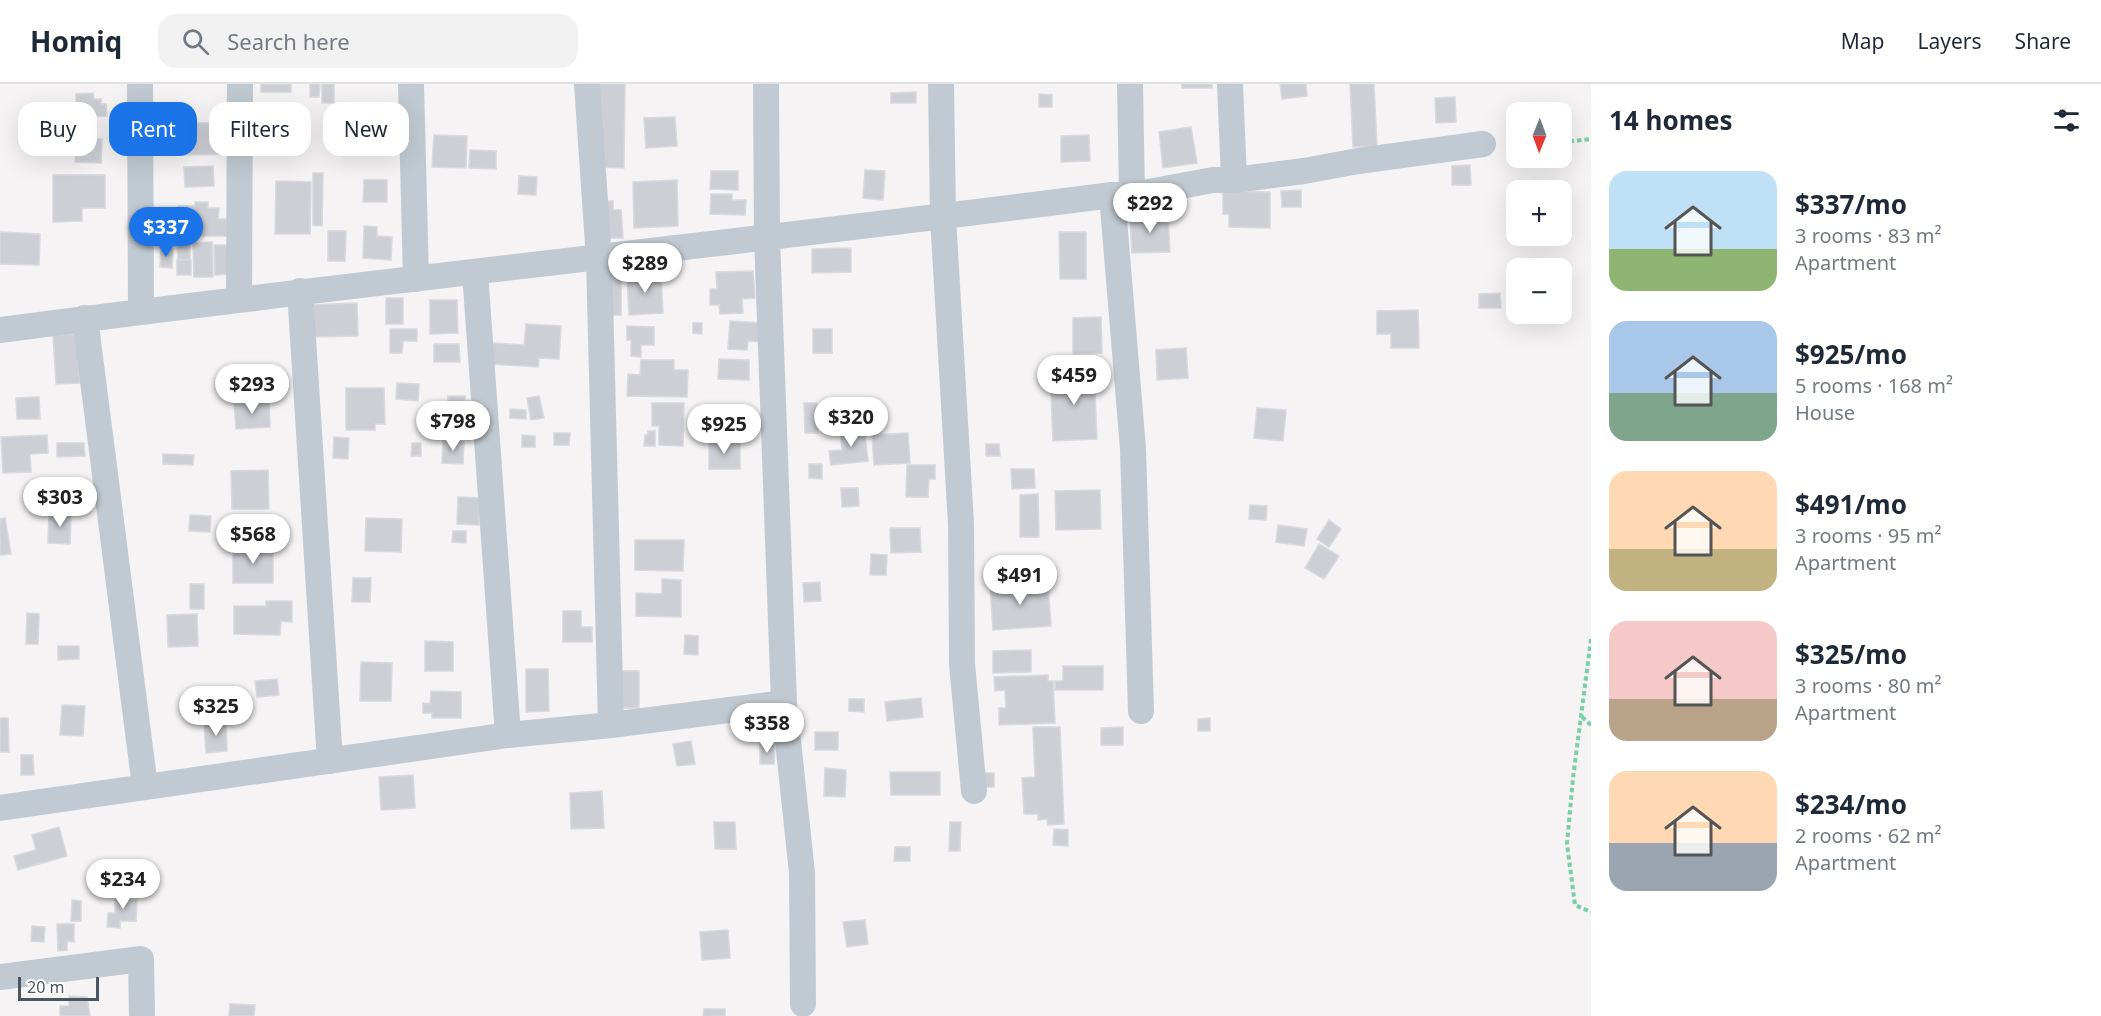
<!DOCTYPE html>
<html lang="en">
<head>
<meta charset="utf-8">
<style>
  :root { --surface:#fff; --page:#f2f2f3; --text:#1f2937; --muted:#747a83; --line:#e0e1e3; --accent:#1a73e8 }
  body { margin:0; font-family:"Noto Sans",sans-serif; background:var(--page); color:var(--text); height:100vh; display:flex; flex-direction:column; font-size:22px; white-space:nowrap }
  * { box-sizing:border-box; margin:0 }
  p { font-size:20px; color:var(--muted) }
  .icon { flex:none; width:33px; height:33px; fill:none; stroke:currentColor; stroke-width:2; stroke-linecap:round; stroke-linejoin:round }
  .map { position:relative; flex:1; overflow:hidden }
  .details { display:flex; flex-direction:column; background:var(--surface); width:510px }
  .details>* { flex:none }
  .hud { position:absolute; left:18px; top:18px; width:570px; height:54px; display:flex; gap:12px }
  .needle { width:39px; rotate:181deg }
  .controls { position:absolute; left:1506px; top:18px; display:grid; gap:12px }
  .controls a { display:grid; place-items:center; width:66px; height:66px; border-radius:12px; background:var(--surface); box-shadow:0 6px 24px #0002; font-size:30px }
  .scale { position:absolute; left:18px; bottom:15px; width:81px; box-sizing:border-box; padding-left:6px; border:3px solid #4a5661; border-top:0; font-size:16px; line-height:21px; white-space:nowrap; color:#4a5661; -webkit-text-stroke:4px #fff; paint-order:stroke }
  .price { position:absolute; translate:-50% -51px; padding:0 14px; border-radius:21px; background:#fff; color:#222; font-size:20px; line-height:39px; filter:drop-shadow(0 2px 3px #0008) }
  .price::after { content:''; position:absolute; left:50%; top:36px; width:18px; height:14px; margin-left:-9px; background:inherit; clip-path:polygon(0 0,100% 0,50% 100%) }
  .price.on { background:var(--accent); color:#fff }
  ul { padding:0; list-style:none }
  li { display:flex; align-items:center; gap:18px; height:150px; padding:0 18px }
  li span { display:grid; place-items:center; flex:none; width:168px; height:120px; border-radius:18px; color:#555 }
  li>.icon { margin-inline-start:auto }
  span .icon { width:72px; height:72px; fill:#fffc; stroke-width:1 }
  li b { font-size:26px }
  h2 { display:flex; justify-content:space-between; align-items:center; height:72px; padding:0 18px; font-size:26px }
  .tag { padding:0 21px; border-radius:18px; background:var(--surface); box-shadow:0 6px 24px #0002; font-size:21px; line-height:54px }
  .tag.on { background:var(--accent); color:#fff }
  header { display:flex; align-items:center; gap:36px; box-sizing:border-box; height:84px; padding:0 30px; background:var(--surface); border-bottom:2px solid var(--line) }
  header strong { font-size:28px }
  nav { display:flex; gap:33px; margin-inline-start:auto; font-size:21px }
  .search { width:420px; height:54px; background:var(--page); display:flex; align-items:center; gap:15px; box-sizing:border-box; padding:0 21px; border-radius:18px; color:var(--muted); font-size:22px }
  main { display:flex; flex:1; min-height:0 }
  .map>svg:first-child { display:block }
  .building { fill:#cdcfd5; stroke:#d7d9de; stroke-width:1.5 }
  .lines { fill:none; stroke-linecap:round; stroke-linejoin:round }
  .path { stroke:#7ad0a6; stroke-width:4; stroke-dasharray:4.5 3; stroke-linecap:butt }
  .minor { stroke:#c1cad2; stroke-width:26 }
</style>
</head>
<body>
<header>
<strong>Homiq</strong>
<div class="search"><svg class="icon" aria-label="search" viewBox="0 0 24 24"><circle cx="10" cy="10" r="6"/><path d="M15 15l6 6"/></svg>Search here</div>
<nav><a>Map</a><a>Layers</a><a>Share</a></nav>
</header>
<main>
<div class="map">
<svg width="1591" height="932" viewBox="0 0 1591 932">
  <rect width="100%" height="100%" fill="#f5f3f3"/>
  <path class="building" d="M 261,0 L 291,0 L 291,8 L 261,8 Z
    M 310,0 L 320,0 L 319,13 L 310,13 Z
    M 322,0 L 334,0 L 334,19 L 322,19 Z
    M 597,0 L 625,0 L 624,84 L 596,83 Z
    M 1182,0 L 1212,0 L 1212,4 L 1182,4 Z
    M 1280,0 L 1306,0 L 1307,12 L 1282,15 Z
    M 1350,0 L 1374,0 L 1377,62 L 1353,63 Z
    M 916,8 L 916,19 L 891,19 L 891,9 Z
    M 93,9 L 94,15 L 101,15 L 101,20 L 106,20 L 107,32 L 80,33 L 80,23 L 76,23 L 76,10 Z
    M 1039,10 L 1052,11 L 1052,23 L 1039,23 Z
    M 1455,13 L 1456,38 L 1436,39 L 1435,14 Z
    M 264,24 L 282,24 L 282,48 L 264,48 Z
    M 675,33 L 677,62 L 646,64 L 644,34 Z
    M 181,39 L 228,39 L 229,70 L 182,71 Z
    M 1191,43 L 1197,79 L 1163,84 L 1159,48 Z
    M 434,51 L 467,52 L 466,84 L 432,83 Z
    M 1089,51 L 1090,77 L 1061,78 L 1061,52 Z
    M 93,55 L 102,55 L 101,79 L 75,78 L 76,66 L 93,67 Z
    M 470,66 L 496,67 L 496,85 L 469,84 Z
    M 1470,81 L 1471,101 L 1452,101 L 1452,82 Z
    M 213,82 L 214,102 L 185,103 L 184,83 Z
    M 865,86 L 885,87 L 883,116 L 863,114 Z
    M 711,87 L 738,87 L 738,106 L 710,105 Z
    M 313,89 L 323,89 L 322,142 L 313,141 Z
    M 53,91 L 105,91 L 105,124 L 82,124 L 82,137 L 53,138 Z
    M 519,92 L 537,93 L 536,111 L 518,110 Z
    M 364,96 L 387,96 L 387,118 L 363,118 Z
    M 677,96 L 678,142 L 634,144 L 633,98 Z
    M 276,97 L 311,98 L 310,150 L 275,150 Z
    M 1536,98 L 1537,106 L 1523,106 L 1522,99 Z
    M 1301,106 L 1301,123 L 1282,123 L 1281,107 Z
    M 1223,107 L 1270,108 L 1270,144 L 1229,143 L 1229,130 L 1223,130 Z
    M 711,110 L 732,110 L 732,116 L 746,116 L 745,131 L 710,130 Z
    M 603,117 L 613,117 L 613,126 L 621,126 L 623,154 L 605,154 Z
    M 195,118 L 208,118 L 208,124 L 219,124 L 218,135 L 227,135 L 227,152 L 189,152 L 189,137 L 178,137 L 178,122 L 195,122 Z
    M 1168,132 L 1170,168 L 1132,169 L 1130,133 Z
    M 364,142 L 377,143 L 377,152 L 392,153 L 391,176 L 363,174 Z
    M 328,147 L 346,147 L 345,177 L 328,177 Z
    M 0,148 L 40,150 L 39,181 L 0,180 Z
    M 1059,148 L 1086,148 L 1086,195 L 1060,195 Z
    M 212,158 L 213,193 L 194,193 L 193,159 Z
    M 177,161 L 190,161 L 190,175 L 178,176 Z
    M 214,161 L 230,161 L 230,190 L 215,191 Z
    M 161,164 L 173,165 L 172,184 L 160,183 Z
    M 851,164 L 851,188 L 812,189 L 812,165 Z
    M 177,176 L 191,176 L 191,191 L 177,191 Z
    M 606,185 L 621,185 L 621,231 L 607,231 Z
    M 753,187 L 755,214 L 742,215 L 743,229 L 720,230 L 719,221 L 710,221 L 710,205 L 717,205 L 716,188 Z
    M 661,190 L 663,229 L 629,231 L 627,192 Z
    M 1500,209 L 1501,224 L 1479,224 L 1479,210 Z
    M 386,214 L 403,214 L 403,240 L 386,240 Z
    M 430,216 L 457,216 L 458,249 L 430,250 Z
    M 357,219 L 358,252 L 313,253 L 312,221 Z
    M 1418,226 L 1419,264 L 1391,264 L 1391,250 L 1377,250 L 1377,227 Z
    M 1101,233 L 1102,269 L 1073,270 L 1073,234 Z
    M 730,237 L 762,239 L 762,258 L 748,257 L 747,266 L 728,265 Z
    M 693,239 L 702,239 L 702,250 L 693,249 Z
    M 526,240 L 561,242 L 559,275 L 539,274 L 538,283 L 491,280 L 493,259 L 524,261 Z
    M 627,242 L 654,243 L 654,261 L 641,261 L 641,273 L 631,272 L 631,256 L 627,256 Z
    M 390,245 L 417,245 L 417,257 L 403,257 L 402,269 L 390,269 Z
    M 813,245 L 832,245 L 832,269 L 813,269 Z
    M 76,250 L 80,299 L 56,300 L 53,251 Z
    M 434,260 L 459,260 L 460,278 L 434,278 Z
    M 1186,264 L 1188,294 L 1157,296 L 1156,266 Z
    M 719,275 L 749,276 L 749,296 L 718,295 Z
    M 641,276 L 674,276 L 674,286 L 688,286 L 687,313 L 627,312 L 628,290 L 640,291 Z
    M 1094,287 L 1097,355 L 1053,357 L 1050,289 Z
    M 397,299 L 419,300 L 418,317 L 396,315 Z
    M 346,304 L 384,304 L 385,340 L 375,340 L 375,346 L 346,346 Z
    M 448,312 L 465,312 L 465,317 L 472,317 L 472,334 L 434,334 L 434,320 L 448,320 Z
    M 539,312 L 544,334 L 531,336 L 527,314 Z
    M 39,313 L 40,335 L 17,335 L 16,314 Z
    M 269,318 L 270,343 L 236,345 L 234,320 Z
    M 652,319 L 684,319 L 683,362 L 659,361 L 659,342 L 652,342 Z
    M 804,319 L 817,319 L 818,349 L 805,349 Z
    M 1257,324 L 1286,326 L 1283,357 L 1254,354 Z
    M 510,325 L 526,326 L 526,335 L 510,334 Z
    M 701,326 L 715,326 L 716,340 L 702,340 Z
    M 864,343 L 868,377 L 831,381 L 829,367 L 842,366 L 840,346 Z
    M 648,347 L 655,347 L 655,362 L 644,362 L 645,351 L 648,351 Z
    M 554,349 L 570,349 L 569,361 L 554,361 Z
    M 908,349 L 910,379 L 874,381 L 872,351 Z
    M 47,351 L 48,369 L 30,370 L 31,388 L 3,389 L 1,353 Z
    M 522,351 L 535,352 L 535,363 L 522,363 Z
    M 334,353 L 349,354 L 348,375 L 333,374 Z
    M 709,356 L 740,357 L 740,385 L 709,385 Z
    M 443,357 L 464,358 L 463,380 L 442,379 Z
    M 57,359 L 84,359 L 85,372 L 57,373 Z
    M 412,359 L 421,359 L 421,372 L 411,372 Z
    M 986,360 L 999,360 L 1000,372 L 986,372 Z
    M 163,370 L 194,371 L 193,381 L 163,380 Z
    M 809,380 L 822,380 L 822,395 L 809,394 Z
    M 907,381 L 935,381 L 935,395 L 929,395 L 928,413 L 906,413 Z
    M 1011,385 L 1034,385 L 1035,404 L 1012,405 Z
    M 268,386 L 269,425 L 232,425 L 231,387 Z
    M 841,404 L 858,404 L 859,422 L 842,423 Z
    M 1100,406 L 1101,445 L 1056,446 L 1055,407 Z
    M 1038,410 L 1039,453 L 1020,453 L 1020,411 Z
    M 458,413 L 480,414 L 479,441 L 457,440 Z
    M 1250,421 L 1267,422 L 1266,436 L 1249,435 Z
    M 49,427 L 71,428 L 70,460 L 48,459 Z
    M 190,431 L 211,432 L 210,448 L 189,447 Z
    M 5,434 L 11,470 L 0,471 L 0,435 Z
    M 366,434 L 402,435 L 401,468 L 365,467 Z
    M 1329,436 L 1341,445 L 1329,463 L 1317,455 Z
    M 1278,441 L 1307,445 L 1304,462 L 1276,458 Z
    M 890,444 L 920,444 L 921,468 L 891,469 Z
    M 453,447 L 466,447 L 466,459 L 452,458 Z
    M 635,456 L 684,456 L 683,487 L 635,486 Z
    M 1319,460 L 1339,472 L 1324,495 L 1305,484 Z
    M 233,463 L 273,464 L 273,499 L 233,499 Z
    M 871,470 L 887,471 L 886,491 L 870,491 Z
    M 353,494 L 371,494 L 370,518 L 352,518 Z
    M 662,495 L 681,496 L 681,533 L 636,532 L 636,509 L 662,510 Z
    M 820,498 L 821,517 L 804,518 L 803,499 Z
    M 1048,499 L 1051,542 L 993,546 L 990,502 Z
    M 190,500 L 204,500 L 204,525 L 190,525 Z
    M 266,517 L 292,517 L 292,538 L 281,537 L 280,551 L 234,550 L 234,522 L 266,522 Z
    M 563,527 L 581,527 L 581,543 L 592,543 L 592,558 L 563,558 Z
    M 27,529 L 39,530 L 38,560 L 26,560 Z
    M 197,530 L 198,562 L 168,563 L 167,531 Z
    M 685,551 L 698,552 L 698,571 L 684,570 Z
    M 425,557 L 453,558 L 453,587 L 425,587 Z
    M 58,562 L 79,562 L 79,575 L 58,576 Z
    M 1031,566 L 1031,588 L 993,589 L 993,567 Z
    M 361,578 L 392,579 L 391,617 L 360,617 Z
    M 1063,582 L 1103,582 L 1103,606 L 1055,606 L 1055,597 L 1063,597 Z
    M 526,585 L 548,585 L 549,627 L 526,628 Z
    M 621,587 L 639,587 L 639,624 L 621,624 Z
    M 1048,591 L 1048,597 L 1053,597 L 1055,639 L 999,641 L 999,624 L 1006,624 L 1005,606 L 995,607 L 994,593 Z
    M 277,595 L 279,611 L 257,613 L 255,597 Z
    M 431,607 L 461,608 L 461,634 L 432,634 L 432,629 L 423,629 L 423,619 L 430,620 Z
    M 921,614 L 923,633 L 887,637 L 885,618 Z
    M 849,615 L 864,615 L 864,628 L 849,627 Z
    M 62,621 L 85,622 L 83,652 L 60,651 Z
    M 0,634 L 8,634 L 9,668 L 0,668 Z
    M 1210,634 L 1210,647 L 1198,647 L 1198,635 Z
    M 226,638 L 227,667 L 206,669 L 204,639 Z
    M 1033,643 L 1060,643 L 1064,740 L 1048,741 L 1047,735 L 1038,736 L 1038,730 L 1024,730 L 1022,694 L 1035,693 Z
    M 1123,643 L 1123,661 L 1101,661 L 1101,644 Z
    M 815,648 L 838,648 L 838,666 L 815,666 Z
    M 691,657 L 695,680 L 677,682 L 673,660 Z
    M 760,660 L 775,660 L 774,680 L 760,680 Z
    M 21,671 L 33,671 L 34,691 L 21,691 Z
    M 825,684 L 846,686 L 845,713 L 824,712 Z
    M 890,688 L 940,688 L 940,711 L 891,711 Z
    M 981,689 L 994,689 L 994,703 L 981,703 Z
    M 413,691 L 415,724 L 381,726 L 379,693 Z
    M 602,707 L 604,744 L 571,745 L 570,709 Z
    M 714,738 L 735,738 L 736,765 L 715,765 Z
    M 950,738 L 961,738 L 960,767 L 949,767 Z
    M 59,743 L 67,772 L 18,786 L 14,772 L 36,766 L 32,751 Z
    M 1054,745 L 1068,746 L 1068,762 L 1053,761 Z
    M 895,763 L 910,763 L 910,777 L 894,777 Z
    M 123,802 L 131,802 L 131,816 L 137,816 L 136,837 L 120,837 L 120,844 L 107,843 L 108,829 L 115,829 L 115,816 L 123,816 Z
    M 72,816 L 81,817 L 81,837 L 71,837 Z
    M 865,836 L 868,860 L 847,863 L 843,838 Z
    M 57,840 L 74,840 L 74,858 L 67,857 L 67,866 L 58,867 Z
    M 32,842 L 45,843 L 44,858 L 31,857 Z
    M 728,846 L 730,874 L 702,876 L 700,848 Z
    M 69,912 L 87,913 L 90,932 L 60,932 L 60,922 L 69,922 Z
    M 230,920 L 255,921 L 254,932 L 229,932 Z
    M 704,925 L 725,925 L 725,932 L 703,932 Z"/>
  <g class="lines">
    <path class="path" d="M 1562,58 L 1591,55
      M 1508,59 L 1516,59
      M 1591,555 L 1573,694 L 1567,760 L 1575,821 L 1591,828
      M 1582,633 L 1591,641"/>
    <path class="minor" d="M 140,0 L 141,227
      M 411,0 L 416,195
      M 587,0 L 599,175 L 611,641
      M 766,0 L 767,154 L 784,619 L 802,789 L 803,920
      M 941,0 L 943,133 L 961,440 L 962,580 L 974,707
      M 1130,0 L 1132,111
      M 1230,0 L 1234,96
      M 1112,111 L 1133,365 L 1141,627
      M 475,188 L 508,651
      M 300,207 L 330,677
      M 239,215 L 240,0
      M 85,234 L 145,703
      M 0,246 C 370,197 742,159 1112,111 L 1132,111 L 1213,96 L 1234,96 L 1304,87 L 1358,77 L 1483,60
      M 0,724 L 508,651 L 611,641 L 784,619
      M 0,893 L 141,875 L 142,932"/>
  </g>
</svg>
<div class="controls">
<a><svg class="needle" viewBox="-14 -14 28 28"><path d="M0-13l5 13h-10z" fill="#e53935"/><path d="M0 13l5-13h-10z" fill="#747a83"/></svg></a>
<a>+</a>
<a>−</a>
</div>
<div class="scale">20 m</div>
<b class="price" style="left:1150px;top:150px">$292</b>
<b class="price on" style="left:166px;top:174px">$337</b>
<b class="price" style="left:645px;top:210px">$289</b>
<b class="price" style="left:1074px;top:322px">$459</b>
<b class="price" style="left:252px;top:331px">$293</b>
<b class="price" style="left:851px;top:364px">$320</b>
<b class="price" style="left:453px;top:368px">$798</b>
<b class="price" style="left:724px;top:371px">$925</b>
<b class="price" style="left:60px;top:444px">$303</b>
<b class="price" style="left:253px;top:481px">$568</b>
<b class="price" style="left:1020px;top:522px">$491</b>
<b class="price" style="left:216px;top:653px">$325</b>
<b class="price" style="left:767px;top:670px">$358</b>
<b class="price" style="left:123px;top:826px">$234</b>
<div class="hud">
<a class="tag">Buy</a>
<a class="tag on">Rent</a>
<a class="tag">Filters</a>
<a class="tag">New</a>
</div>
</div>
<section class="details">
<h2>14 homes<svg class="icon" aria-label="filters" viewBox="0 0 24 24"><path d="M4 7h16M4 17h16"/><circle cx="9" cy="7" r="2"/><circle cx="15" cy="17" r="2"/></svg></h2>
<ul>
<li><span style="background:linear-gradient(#bfe0f5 65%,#8fb573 0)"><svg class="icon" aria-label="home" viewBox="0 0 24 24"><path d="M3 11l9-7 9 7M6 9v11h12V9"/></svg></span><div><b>$337/mo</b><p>3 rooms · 83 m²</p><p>Apartment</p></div></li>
<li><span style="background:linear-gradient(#a9c7e8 60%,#7fa58c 0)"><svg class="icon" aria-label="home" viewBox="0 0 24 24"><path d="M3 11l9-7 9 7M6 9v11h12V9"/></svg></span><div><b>$925/mo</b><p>5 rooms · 168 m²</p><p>House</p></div></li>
<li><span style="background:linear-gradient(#ffd9b3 65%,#c2b280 0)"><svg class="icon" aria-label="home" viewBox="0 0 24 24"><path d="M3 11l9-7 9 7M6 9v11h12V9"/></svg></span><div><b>$491/mo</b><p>3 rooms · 95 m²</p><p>Apartment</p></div></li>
<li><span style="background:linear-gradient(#f6c9c9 65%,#b9a48a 0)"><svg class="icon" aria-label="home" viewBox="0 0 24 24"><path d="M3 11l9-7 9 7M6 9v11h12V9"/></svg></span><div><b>$325/mo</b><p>3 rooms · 80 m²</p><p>Apartment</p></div></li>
<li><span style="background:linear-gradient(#ffd9b3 60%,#9aa5b1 0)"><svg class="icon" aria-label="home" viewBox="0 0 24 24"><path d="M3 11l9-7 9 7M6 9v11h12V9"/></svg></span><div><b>$234/mo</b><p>2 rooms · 62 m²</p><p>Apartment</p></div></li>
</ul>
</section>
</main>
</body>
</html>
